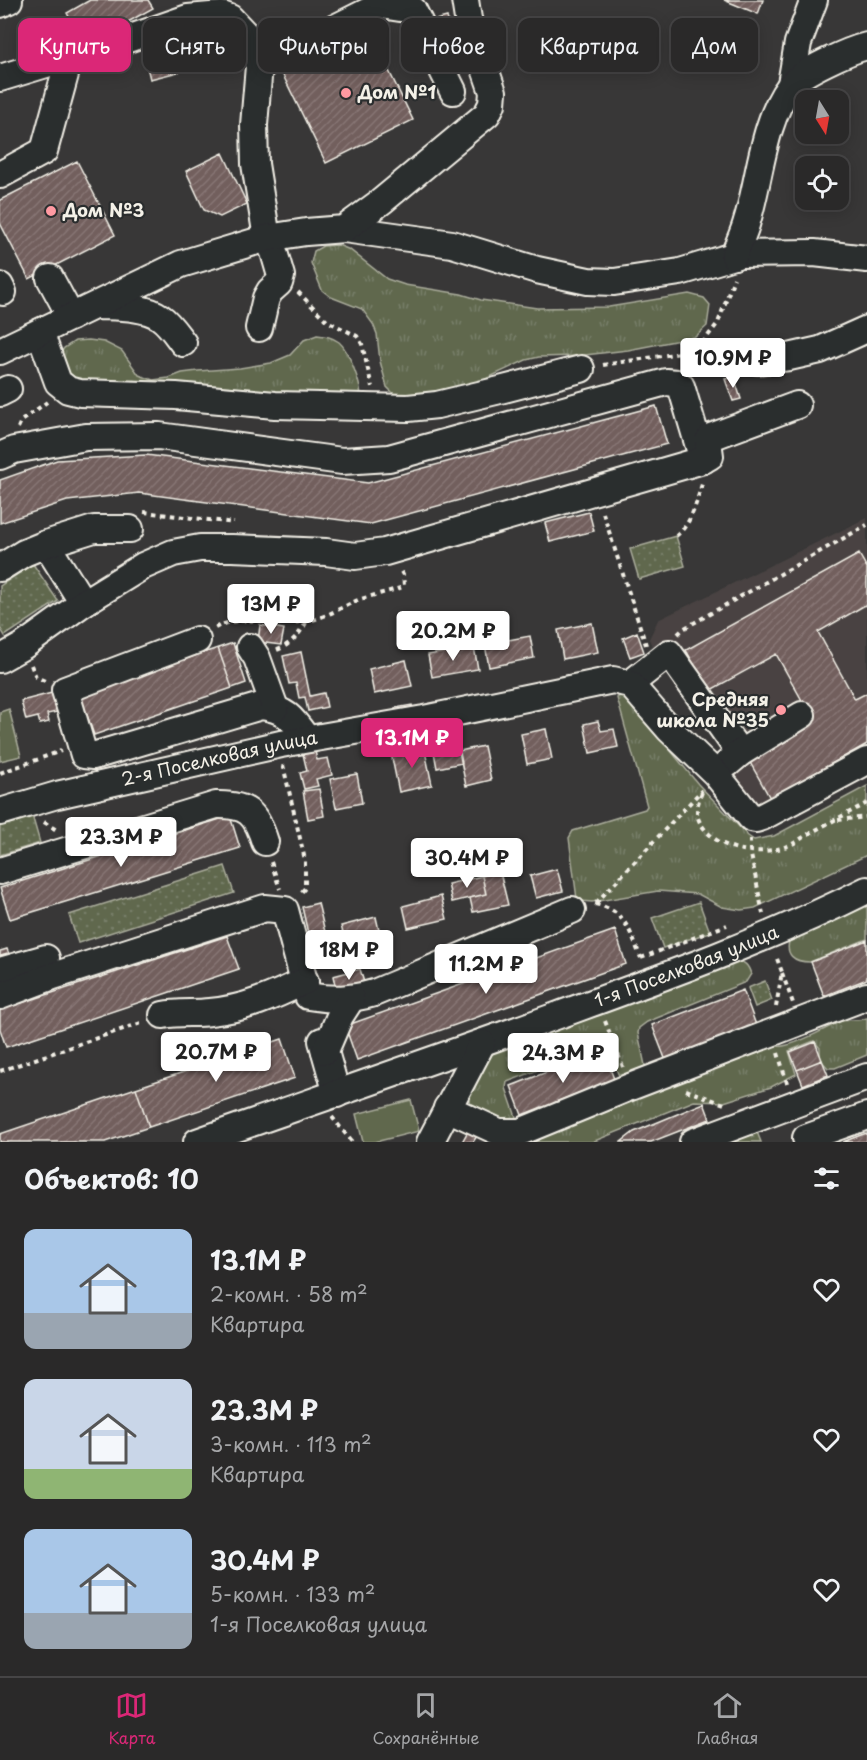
<!DOCTYPE html>
<html lang="ru">
<head>
<meta charset="utf-8">
<style>
  :root { --surface:#2a2929; --page:#363535; --text:#f1f3f6; --muted:#a5a6a8; --line:#464546; --accent:#db2777 }
  body { margin:0; font-family:"Playpen Sans",sans-serif; background:var(--page); color:var(--text); height:100vh; display:flex; flex-direction:column; font-size:22px; white-space:nowrap }
  * { box-sizing:border-box; margin:0 }
  p { font-size:20px; color:var(--muted) }
  .icon { flex:none; width:33px; height:33px; fill:none; stroke:currentColor; stroke-width:2; stroke-linecap:round; stroke-linejoin:round }
  .map { position:relative; height:1142px; overflow:hidden }
  .sheet { display:flex; flex-direction:column; background:var(--surface); flex:1 }
  .sheet>* { flex:none }
  .top-card { position:absolute; left:18px; top:18px; width:831px; height:54px; display:flex; gap:12px }
  .needle { width:39px; rotate:169deg }
  .buttons { position:absolute; left:795px; top:90px; display:grid; gap:12px }
  .buttons a { display:grid; place-items:center; width:54px; height:54px; border-radius:12px; background:var(--surface); box-shadow:0 3px 15px #0003,0 0 0 2px var(--line); font-size:30px }
  .price { position:absolute; translate:-50% -51px; padding:0 14px; border-radius:6px; background:#fff; color:#222; font-size:20px; line-height:39px; filter:drop-shadow(0 2px 3px #0008) }
  .price::after { content:''; position:absolute; left:50%; top:36px; width:18px; height:14px; margin-left:-9px; background:inherit; clip-path:polygon(0 0,100% 0,50% 100%) }
  .price.active { background:var(--accent); color:#fff }
  ul { padding:0; list-style:none }
  li { display:flex; align-items:center; gap:18px; height:150px; padding:0 24px }
  li span { display:grid; place-items:center; flex:none; width:168px; height:120px; border-radius:12px; color:#555 }
  li>.icon { margin-inline-start:auto }
  span .icon { width:72px; height:72px; fill:#fffc; stroke-width:1 }
  li b { font-size:26px }
  h2 { display:flex; justify-content:space-between; align-items:center; height:72px; padding:0 24px; font-size:26px }
  .tag { padding:0 21px; border-radius:12px; background:var(--surface); box-shadow:0 3px 15px #0003,0 0 0 2px var(--line); font-size:21px; line-height:54px }
  .tag.active { background:var(--accent); color:#fff }
  .tab-bar { display:flex; justify-content:space-around; align-items:center; height:84px; border-top:2px solid var(--line); background:var(--surface); font-size:16px; color:var(--muted) }
  .tab-bar a { display:grid; justify-items:center; gap:3px }
  .tab-bar .active { color:var(--accent) }
  .map>svg:first-child { display:block }
  .built { fill:#494342 }
  .grass { fill:url(#grass-tufts); stroke:#aaac9b; stroke-width:1.5 }
  .park { fill:url(#park-dots); stroke:#aaac9b; stroke-width:1.5 }
  .pitch { fill:#60684e; stroke:#aaac9b; stroke-width:1.5 }
  .building { fill:url(#building-hatch); stroke:#f4f1e8; stroke-width:1.5 }
  .lines { fill:none; stroke-linecap:round; stroke-linejoin:round }
  .minor-casing { stroke:#f4f1e8; stroke-width:30 }
  .path { stroke:#f4f1e8; stroke-width:4; stroke-dasharray:4.5 4.5; stroke-linecap:butt }
  .minor { stroke:#2a2d2e; stroke-width:26 }
  .poi-dot { fill:#ff9aa2; stroke:#2a2d2e; stroke-width:2 }
  .labels { text-anchor:middle; stroke-width:4.5; stroke-linejoin:round; paint-order:stroke }
  .poi-label { font-size:18px; font-weight:bold; fill:#f4f1e8; stroke:#2a2d2e; text-anchor:start }
  .street-label { font-size:18px; fill:#f4f1e8; stroke:#2a2d2e }
</style>
</head>
<body>
<div class="map">
<svg width="867" height="1142" viewBox="0 0 867 1142">
  <defs>
    <pattern id="grass-tufts" width="24" height="20" patternUnits="userSpaceOnUse" patternTransform="scale(1.5)"><rect width="24" height="20" fill="#60684e"/><path d="M3 7l-1-3M5 7V3M7 7l1-3M15 17l-1-3M17 17v-4M19 17l1-3" fill="none" stroke="#777e68"/></pattern>
    <pattern id="park-dots" width="8" height="8" patternUnits="userSpaceOnUse" patternTransform="scale(1.5)"><rect width="8" height="8" fill="#60684e"/><path d="M2 2h.1M6 6h.1" fill="none" stroke="#777e68" stroke-width="1.8" stroke-linecap="round"/></pattern>
    <pattern id="building-hatch" width="6" height="6" patternUnits="userSpaceOnUse" patternTransform="scale(1.5)"><rect width="6" height="6" fill="#725f5d"/><path d="M-1 1l2-2M0 6l6-6M5 7l2-2" fill="none" stroke="#877674"/></pattern>
  </defs>
  <rect width="100%" height="100%" fill="#383737"/>
  <filter id="ink" filterUnits="userSpaceOnUse"><feTurbulence type="fractalNoise" baseFrequency=".0167" numOctaves="2"/><feDisplacementMap in="SourceGraphic" scale="12" xChannelSelector="R" yChannelSelector="G"/><feConvolveMatrix kernelMatrix="1 2 1 2 8 2 1 2 1" color-interpolation-filters="sRGB"/></filter>
  <g filter="url(#ink)">
    <path class="built" d="M 867,518 L 867,778 L 758,834 L 718,786 L 738,766 L 659,661 L 649,639 L 658,620 Z"/>
    <path class="grass" d="M 338,245 L 350,250 L 387,279 L 405,285 L 461,294 L 481,300 L 537,308 L 609,307 L 689,294 L 704,298 L 710,305 L 707,326 L 695,337 L 628,350 L 576,356 L 539,357 L 526,360 L 477,383 L 443,393 L 402,397 L 394,394 L 387,387 L 380,361 L 377,334 L 373,324 L 362,309 L 331,297 L 322,290 L 311,263 L 314,251 L 323,246 Z
      M 317,335 C 326,336 332,337 339,342 C 349,350 360,383 361,395 L 73,386 L 58,357 L 64,348 L 75,341 L 89,340 L 104,342 L 122,351 L 139,375 L 153,380 L 169,378 L 182,373 L 198,371 L 240,368 L 271,363 L 290,355 L 304,340 Z
      M 620,695 L 626,696 L 698,784 L 748,836 L 754,840 L 774,836 L 867,786 L 867,855 L 755,908 L 741,910 L 722,907 L 698,894 L 658,891 L 592,902 L 581,901 L 577,899 L 569,838 L 573,831 L 645,809 L 647,806 L 617,698 Z
      M 867,896 L 867,939 L 810,962 C 794,962 784,955 790,938 Z
      M 736,960 C 745,962 748,965 751,974 L 746,982 L 647,1022 L 639,1028 L 638,1033 L 646,1070 L 621,1080 L 607,1049 L 602,1045 L 507,1082 L 506,1088 L 516,1117 C 512,1121 509,1123 504,1123 C 494,1123 468,1107 468,1096 C 467,1082 482,1061 489,1049 Z
      M 867,1018 L 867,1055 L 835,1068 L 828,1068 L 820,1059 L 820,1048 L 814,1041 L 789,1051 L 796,1074 L 771,1087 L 724,1102 L 694,1101 L 592,1142 L 516,1142 L 759,1044 C 767,1045 776,1047 783,1046 C 798,1044 825,1029 839,1022 C 849,1018 858,1022 867,1018 Z"/>
    <path class="park" d="M 676,536 L 685,566 L 639,579 L 630,549 Z
      M 33,564 L 58,601 L 5,636 L 0,628 L 0,586 Z
      M 32,815 L 40,843 L 0,855 L 0,824 Z
      M 225,866 L 234,893 L 78,943 L 69,915 Z
      M 699,902 L 710,932 L 663,948 L 652,918 Z
      M 765,981 L 772,1000 L 755,1007 L 748,988 Z
      M 753,1122 L 761,1142 L 703,1142 Z"/>
    <path class="pitch" d="M 9,709 L 21,756 L 0,761 L 0,712 Z
      M 411,1100 L 419,1131 L 375,1142 L 363,1142 L 356,1114 Z"/>
    <path class="building" d="M 90,0 L 148,0 L 153,8 L 85,46 L 67,13 Z
      M 724,0 L 763,0 L 758,14 Z
      M 447,17 L 454,45 L 436,50 L 428,22 Z
      M 366,24 L 413,120 L 326,163 L 279,67 Z
      M 193,30 L 202,66 L 150,79 L 141,42 Z
      M 599,38 L 604,52 L 589,57 L 585,43 Z
      M 223,153 L 247,204 L 220,217 L 204,210 L 186,171 Z
      M 77,161 L 115,235 L 29,279 L 0,223 L 0,200 Z
      M 734,377 L 741,399 L 733,401 L 725,379 Z
      M 656,406 L 667,444 L 371,524 L 139,493 L 67,501 L 0,523 L 0,480 L 57,460 L 146,455 L 368,483 Z
      M 589,512 L 594,531 L 550,542 L 545,523 Z
      M 859,554 L 867,568 L 867,604 L 818,632 L 855,699 L 867,693 L 867,744 L 770,798 L 747,757 L 813,720 L 776,654 L 709,691 L 686,650 Z
      M 592,623 L 598,652 L 563,659 L 558,630 Z
      M 260,625 L 284,629 L 281,645 L 258,642 Z
      M 637,632 L 644,652 L 630,657 L 623,638 Z
      M 530,636 L 534,658 L 489,667 L 485,644 Z
      M 233,643 L 246,683 L 232,688 L 218,648 Z
      M 474,647 L 478,669 L 432,677 L 428,655 Z
      M 218,648 L 232,688 L 94,735 L 80,695 Z
      M 301,652 L 310,696 L 324,693 L 327,707 L 308,711 L 305,697 L 299,698 L 296,683 L 289,684 L 283,656 Z
      M 406,660 L 412,686 L 374,694 L 369,669 Z
      M 52,693 L 57,712 L 47,714 L 49,722 L 40,724 L 38,717 L 26,720 L 21,701 Z
      M 412,705 L 414,713 L 397,717 L 395,708 Z
      M 598,721 L 601,731 L 614,729 L 618,747 L 590,753 L 584,724 Z
      M 455,726 L 462,763 L 437,768 L 430,731 Z
      M 546,729 L 552,759 L 527,764 L 521,734 Z
      M 424,746 L 432,785 L 399,792 L 391,753 Z
      M 484,746 L 491,780 L 466,786 L 459,751 Z
      M 315,751 L 317,760 L 328,758 L 332,775 L 316,779 L 318,786 L 304,789 L 300,773 L 307,771 L 303,754 Z
      M 357,774 L 362,803 L 336,808 L 330,779 Z
      M 319,789 L 324,816 L 308,819 L 303,791 Z
      M 230,816 L 240,848 L 10,919 L 0,888 Z
      M 557,869 L 563,891 L 536,898 L 530,876 Z
      M 500,872 L 508,905 L 473,912 L 470,898 L 486,894 L 482,876 Z
      M 482,876 L 486,894 L 452,902 L 448,884 Z
      M 441,896 L 447,919 L 408,928 L 403,906 Z
      M 318,903 L 331,957 L 321,959 L 316,940 L 310,942 L 302,907 Z
      M 376,917 L 380,935 L 346,943 L 341,926 Z
      M 615,930 L 626,964 L 357,1060 L 345,1026 Z
      M 227,936 L 239,969 L 6,1047 L 0,1029 L 0,1010 Z
      M 867,940 L 867,979 L 824,996 L 811,962 Z
      M 7,949 L 10,957 L 0,959 L 0,951 Z
      M 360,969 L 365,986 L 337,993 L 333,976 Z
      M 743,990 L 756,1025 L 666,1061 L 652,1025 Z
      M 282,1039 L 295,1078 L 149,1127 L 136,1088 Z
      M 815,1042 L 822,1060 L 797,1070 L 790,1052 Z
      M 603,1050 L 614,1079 L 601,1085 L 603,1090 L 586,1097 L 584,1091 L 556,1102 L 558,1109 L 545,1114 L 542,1107 L 522,1115 L 511,1086 Z
      M 822,1060 L 828,1075 L 803,1085 L 797,1070 Z
      M 136,1088 L 149,1127 L 105,1142 L 0,1142 L 0,1134 Z
      M 704,1103 L 710,1119 L 651,1142 L 621,1142 L 634,1132 Z
      M 468,1131 L 477,1136 L 473,1142 L 462,1142 Z
      M 867,1133 L 867,1142 L 843,1142 L 861,1135 Z"/>
    <g class="lines">
      <g class="minor-casing">
        <g id="minor">
          <path d="M 0,4 L 9,0"/>
          <path d="M 259,66 L 381,5 L 413,10 L 453,91"/>
          <path d="M 0,78 L 122,41 L 188,18 L 222,15 L 230,18 L 246,35 L 259,66 L 254,125 L 255,164 L 267,238 L 274,252 L 281,276 L 279,283 L 270,291 L 266,298 L 259,328"/>
          <path d="M 791,84 L 798,43 L 814,0"/>
          <path d="M 0,175 L 44,151 L 70,56"/>
          <path d="M 344,229 L 452,244 L 537,270 L 588,281 L 614,282 L 680,272 L 740,254 L 814,253 L 867,259"/>
          <path d="M 734,256 C 738,244 744,233 747,221 C 760,179 763,121 790,86 C 800,72 850,50 867,46"/>
          <path d="M 50,278 L 71,317"/>
          <path d="M 0,286 L 3,292"/>
          <path d="M 97,306 C 116,307 144,306 160,317 C 169,323 176,334 183,343"/>
          <path d="M 40,332 L 58,382 L 68,390 L 80,393 L 176,396 L 275,405 L 408,408 L 437,405 L 496,391 L 581,369"/>
          <path d="M 0,351 L 181,264 L 267,238 L 306,232 L 344,229 L 382,201 L 487,114 L 492,104 L 493,92 L 468,19 L 465,0"/>
          <path d="M 757,361 L 789,357 L 820,350 L 867,329"/>
          <path d="M 0,393 L 8,389"/>
          <path d="M 0,456 L 14,450 L 86,437 L 159,436 L 342,461 L 389,458 L 666,382 L 677,383 L 681,386 L 703,460"/>
          <path d="M 46,544 L 83,603"/>
          <path d="M 0,568 L 24,553 L 46,544 L 94,529 L 130,529"/>
          <path d="M 197,640 L 65,690 L 84,755 L 93,756 L 261,706 C 287,710 292,718 307,739"/>
          <path d="M 250,647 L 257,658 L 275,708"/>
          <path d="M 0,659 L 23,646 L 83,603 L 143,566 L 173,553 L 200,548 L 232,548 L 326,552 L 355,556 L 385,552 L 703,460 L 710,456 L 708,441 L 711,437 L 797,405"/>
          <path d="M 630,684 L 669,653 L 740,753"/>
          <path d="M 727,764 L 740,753 L 802,715"/>
          <path id="s1" d="M 0,812 L 57,795 L 281,744 L 424,719 L 613,680 L 630,684 L 669,729 L 715,773 L 751,818 L 756,819 L 762,817 L 867,761"/>
          <path d="M 0,871 L 216,805 C 247,804 256,813 265,842"/>
          <path d="M 0,971 L 46,958"/>
          <path d="M 0,996 L 53,976 L 265,908 L 285,910 L 308,996 C 333,1000 350,1000 374,993 L 572,910"/>
          <path d="M 163,1015 C 179,1012 194,1014 210,1012 C 245,1009 274,996 305,981"/>
          <path d="M 322,1041 L 337,1094"/>
          <path d="M 325,1051 L 340,1016 L 351,999"/>
          <path d="M 447,1108 L 499,1132 L 520,1132 L 630,1087 L 867,996"/>
          <path d="M 806,1138 L 867,1116"/>
          <path id="s2" d="M 197,1142 C 317,1100 437,1059 556,1016 C 661,978 767,940 867,890"/>
          <path d="M 430,1142 L 482,1043"/>
          <path d="M 693,1142 L 867,1077"/>
        </g>
      </g>
      <path class="path" d="M 298,292 L 327,321 L 357,336 L 362,344 L 372,387
        M 689,355 L 704,341 L 718,323 L 734,278
        M 603,365 L 680,353 L 689,355 L 684,364
        M 18,428 L 21,421 L 47,402
        M 144,512 L 234,523
        M 603,513 L 646,645
        M 676,536 C 692,523 696,503 702,484
        M 215,628 C 239,613 281,626 307,621 C 325,618 342,607 358,600 C 373,595 388,592 403,587 L 404,585 L 403,575 L 400,570
        M 678,634 L 683,629 L 867,525
        M 277,650 C 290,645 300,634 307,621
        M 31,665 L 36,677 L 45,681
        M 283,765 L 305,860 L 305,888 L 300,894
        M 0,773 L 61,751
        M 702,792 C 695,810 694,818 708,833 C 728,853 764,856 790,845 C 797,842 803,837 810,833 C 829,823 848,813 867,803
        M 838,820 L 867,817
        M 44,822 L 58,831
        M 750,839 L 750,850 L 763,914
        M 271,862 L 280,889
        M 596,903 L 702,790
        M 595,904 C 626,911 630,932 641,958
        M 641,958 L 727,925
        M 782,973 L 793,1003
        M 776,1007 L 782,972 L 776,956
        M 605,1021 L 623,1067
        M 778,1053 L 787,1083
        M 0,1071 L 144,1022
        M 686,1090 L 727,1105
        M 332,1117 L 352,1142"/>
      <use href="#minor" class="minor"/>
    </g>
  </g>
  <g class="poi-dot">
    <circle cx="346" cy="93" r="6"/>
    <circle cx="51" cy="211" r="6"/>
    <circle cx="781" cy="710" r="6"/>
  </g>
  <g class="labels">
    <g class="poi-label">
      <text x="358" y="99">Дом №1</text>
      <text x="63" y="217">Дом №3</text>
      <text x="769" y="706" text-anchor="end">Средняя<tspan x="769" dy="21">школа №35</tspan></text>
    </g>
    <g class="street-label">
      <text dy="6" stroke="none"><textPath href="#s1" startOffset="226">2-я Поселковая улица</textPath></text>
      <text dy="6" stroke="none"><textPath href="#s2" startOffset="520">1-я Поселковая улица</textPath></text>
    </g>
  </g>
</svg>
<div class="buttons">
<a><svg class="needle" viewBox="-14 -14 28 28"><path d="M0-13l5 13h-10z" fill="#e53935"/><path d="M0 13l5-13h-10z" fill="#a5a6a8"/></svg></a>
<a><svg class="icon" aria-label="locate" viewBox="0 0 24 24"><circle cx="12" cy="12" r="6"/><path d="M12 2v4M12 18v4M2 12h4M18 12h4"/></svg></a>
</div>
<b class="price" style="left:733px;top:389px">10.9M ₽</b>
<b class="price" style="left:271px;top:635px">13M ₽</b>
<b class="price" style="left:453px;top:662px">20.2M ₽</b>
<b class="price active" style="left:412px;top:769px">13.1M ₽</b>
<b class="price" style="left:121px;top:868px">23.3M ₽</b>
<b class="price" style="left:467px;top:889px">30.4M ₽</b>
<b class="price" style="left:349px;top:981px">18M ₽</b>
<b class="price" style="left:486px;top:995px">11.2M ₽</b>
<b class="price" style="left:216px;top:1083px">20.7M ₽</b>
<b class="price" style="left:563px;top:1084px">24.3M ₽</b>
<div class="top-card">
<a class="tag active">Купить</a>
<a class="tag">Снять</a>
<a class="tag">Фильтры</a>
<a class="tag">Новое</a>
<a class="tag">Квартира</a>
<a class="tag">Дом</a>
</div>
</div>
<section class="sheet">
<h2>Объектов: 10<svg class="icon" aria-label="filters" viewBox="0 0 24 24"><path d="M4 7h16M4 17h16"/><circle cx="9" cy="7" r="2"/><circle cx="15" cy="17" r="2"/></svg></h2>
<ul>
<li><span style="background:linear-gradient(#a9c7e8 70%,#9aa5b1 0)"><svg class="icon" aria-label="home" viewBox="0 0 24 24"><path d="M3 11l9-7 9 7M6 9v11h12V9"/></svg></span><div><b>13.1M ₽</b><p>2-комн. · 58 m²</p><p>Квартира</p></div><svg class="icon" aria-label="heart" viewBox="0 0 24 24"><path d="M12 20l-8-8c-3-5 5-10 8-4 3-6 11-1 8 4z"/></svg></li>
<li><span style="background:linear-gradient(#c9d6e8 75%,#8fb573 0)"><svg class="icon" aria-label="home" viewBox="0 0 24 24"><path d="M3 11l9-7 9 7M6 9v11h12V9"/></svg></span><div><b>23.3M ₽</b><p>3-комн. · 113 m²</p><p>Квартира</p></div><svg class="icon" aria-label="heart" viewBox="0 0 24 24"><path d="M12 20l-8-8c-3-5 5-10 8-4 3-6 11-1 8 4z"/></svg></li>
<li><span style="background:linear-gradient(#a9c7e8 70%,#9aa5b1 0)"><svg class="icon" aria-label="home" viewBox="0 0 24 24"><path d="M3 11l9-7 9 7M6 9v11h12V9"/></svg></span><div><b>30.4M ₽</b><p>5-комн. · 133 m²</p><p>1-я Поселковая улица</p></div><svg class="icon" aria-label="heart" viewBox="0 0 24 24"><path d="M12 20l-8-8c-3-5 5-10 8-4 3-6 11-1 8 4z"/></svg></li>
</ul>
</section>
<nav class="tab-bar">
<a class="active"><svg class="icon" aria-label="map" viewBox="0 0 24 24"><path d="M3 6l6-2 6 2 6-2v14l-6 2-6-2-6 2zM9 4v14M15 6v14"/></svg>Карта</a>
<a><svg class="icon" aria-label="saved" viewBox="0 0 24 24"><path d="M7 4h10v16l-5-4-5 4z"/></svg>Сохранённые</a>
<a><svg class="icon" aria-label="home" viewBox="0 0 24 24"><path d="M3 11l9-7 9 7M6 9v11h12V9"/></svg>Главная</a>
</nav>
</body>
</html>
